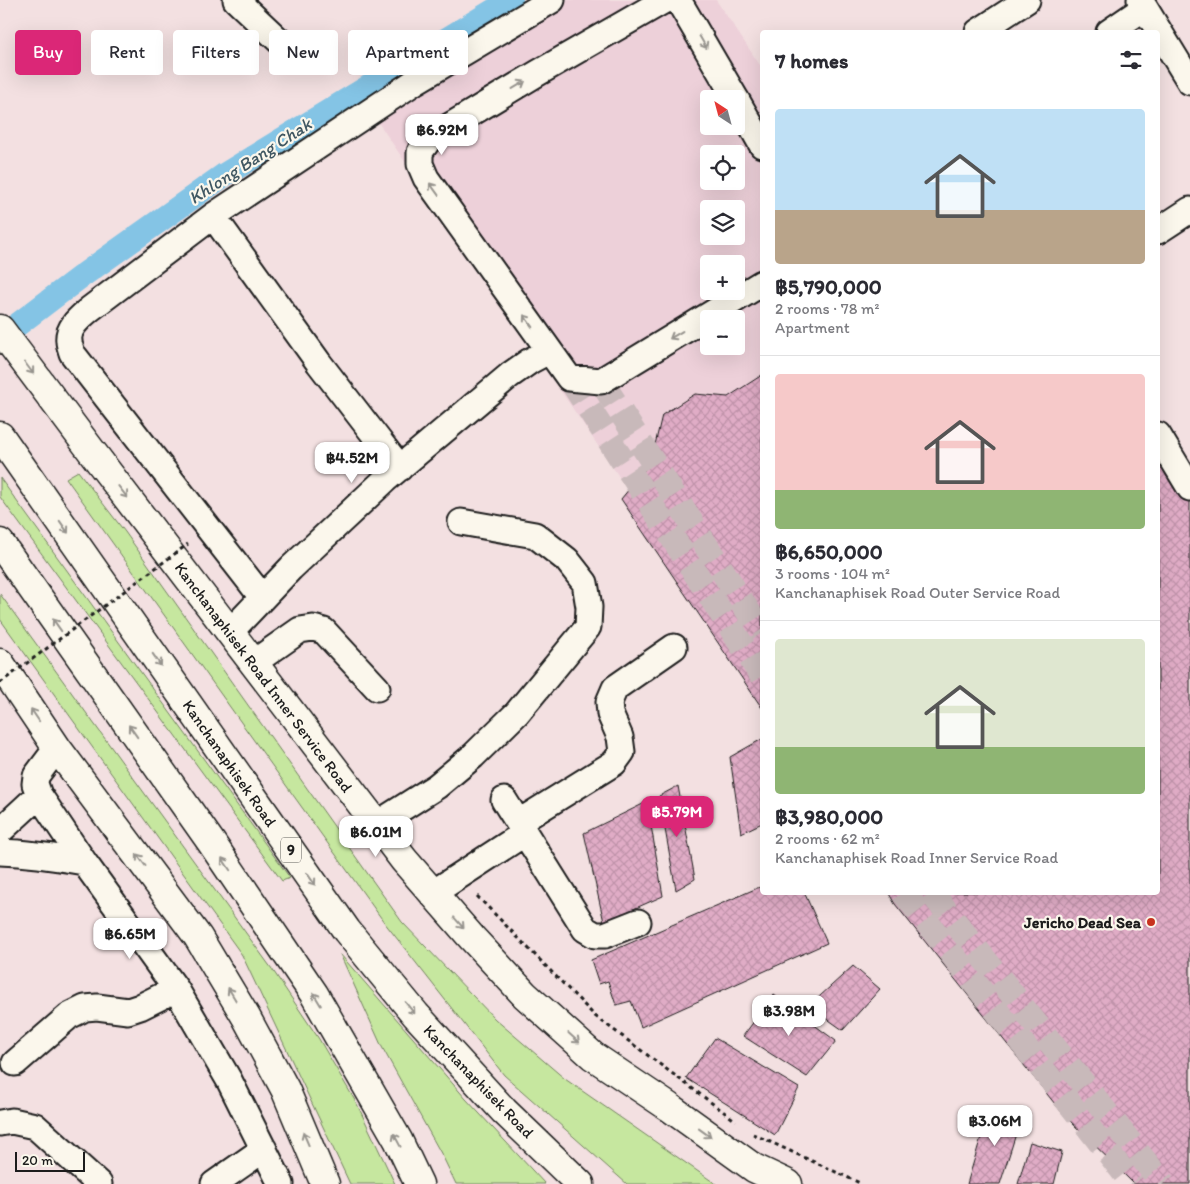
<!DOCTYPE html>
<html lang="en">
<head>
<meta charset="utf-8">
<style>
  :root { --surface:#fff; --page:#f7f7f7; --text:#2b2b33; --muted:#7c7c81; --line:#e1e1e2; --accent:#db2777 }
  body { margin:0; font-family:Itim,sans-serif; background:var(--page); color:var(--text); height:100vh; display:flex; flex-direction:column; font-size:19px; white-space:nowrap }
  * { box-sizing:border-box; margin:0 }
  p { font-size:16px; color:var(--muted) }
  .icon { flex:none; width:28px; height:28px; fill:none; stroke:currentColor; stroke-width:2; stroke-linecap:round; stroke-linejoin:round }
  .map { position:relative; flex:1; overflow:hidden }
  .sheet { position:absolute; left:760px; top:30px; width:400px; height:865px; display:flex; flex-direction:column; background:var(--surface); border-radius:5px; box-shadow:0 5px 20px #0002 }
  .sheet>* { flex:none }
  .banner { position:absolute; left:15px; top:30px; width:475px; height:45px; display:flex; gap:10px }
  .needle { width:32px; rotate:324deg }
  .tools { position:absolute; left:700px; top:90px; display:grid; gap:10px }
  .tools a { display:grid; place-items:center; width:45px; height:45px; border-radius:5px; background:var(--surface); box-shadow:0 5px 20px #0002; font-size:25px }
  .scale { position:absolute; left:15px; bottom:12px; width:70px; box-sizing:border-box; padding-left:5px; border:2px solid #1c1c1c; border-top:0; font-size:14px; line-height:18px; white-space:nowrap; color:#1c1c1c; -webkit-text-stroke:4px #fbf7ec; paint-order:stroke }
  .price { position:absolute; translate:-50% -42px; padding:0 11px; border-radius:10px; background:#fff; color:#222; font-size:16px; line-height:32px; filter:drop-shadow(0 1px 2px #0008) }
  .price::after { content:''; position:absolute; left:50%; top:30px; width:15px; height:11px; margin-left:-8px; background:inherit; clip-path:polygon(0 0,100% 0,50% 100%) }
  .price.selected { background:var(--accent); color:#fff }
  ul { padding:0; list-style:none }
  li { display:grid; align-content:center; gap:10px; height:265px; padding:0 15px }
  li+li { border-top:1px solid var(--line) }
  li span { display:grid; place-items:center; height:155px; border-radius:5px; color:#555 }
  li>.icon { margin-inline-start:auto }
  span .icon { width:90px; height:90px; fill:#fffc; stroke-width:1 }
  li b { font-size:21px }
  h2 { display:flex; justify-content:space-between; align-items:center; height:60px; padding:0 15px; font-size:21px }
  .pill { padding:0 18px; border-radius:5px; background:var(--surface); box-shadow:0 5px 20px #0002; font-size:18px; line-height:45px }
  .pill.selected { background:var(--accent); color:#fff }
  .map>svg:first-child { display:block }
  .built { fill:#edd0d9; fill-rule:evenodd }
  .green { fill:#c6e79f; stroke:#71825e }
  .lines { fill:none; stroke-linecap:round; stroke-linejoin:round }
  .canal { stroke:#84c4e5; stroke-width:24 }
  .building { fill:url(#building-cross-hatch); stroke:#1c1c1c }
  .minor-tunnel { stroke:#c8b9ba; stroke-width:25; stroke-dasharray:25 12; stroke-linecap:butt }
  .minor-casing { stroke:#1c1c1c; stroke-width:29 }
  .major-casing { stroke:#1c1c1c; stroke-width:31 }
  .highway-casing { stroke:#1c1c1c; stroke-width:31 }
  .path { stroke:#1c1c1c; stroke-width:3; stroke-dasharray:4 4; stroke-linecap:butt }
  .minor { stroke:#fbf7ec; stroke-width:25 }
  .major { stroke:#fbf7ec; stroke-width:28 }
  .highway { stroke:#fbf7ec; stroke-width:28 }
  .path-bridge { stroke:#1c1c1c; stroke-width:3; stroke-dasharray:4 4; stroke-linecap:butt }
  .oneway { stroke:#97948e }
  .poi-dot { fill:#c8321e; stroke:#fbf7ec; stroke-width:2 }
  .labels { text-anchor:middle; stroke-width:4.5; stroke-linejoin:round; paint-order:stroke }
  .shield { fill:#fbf7ec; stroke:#5f5e5a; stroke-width:1 }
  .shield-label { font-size:15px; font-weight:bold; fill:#1c1c1c }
  .street-label { font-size:16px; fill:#1c1c1c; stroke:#fbf7ec }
  .poi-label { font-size:16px; font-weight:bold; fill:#1c1c1c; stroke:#fbf7ec; text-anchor:end }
  .water-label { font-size:18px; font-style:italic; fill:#405762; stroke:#fbf7ec }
</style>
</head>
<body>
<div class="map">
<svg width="1190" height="1184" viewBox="0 0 1190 1184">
  <defs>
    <pattern id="building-cross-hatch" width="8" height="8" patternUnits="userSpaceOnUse" patternTransform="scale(1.25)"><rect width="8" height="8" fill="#e0acc6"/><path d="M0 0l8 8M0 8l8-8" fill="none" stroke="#c093aa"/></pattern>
  </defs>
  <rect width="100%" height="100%" fill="#f3e0e1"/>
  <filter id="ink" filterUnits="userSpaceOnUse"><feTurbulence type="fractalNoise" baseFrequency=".02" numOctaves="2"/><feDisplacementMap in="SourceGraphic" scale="10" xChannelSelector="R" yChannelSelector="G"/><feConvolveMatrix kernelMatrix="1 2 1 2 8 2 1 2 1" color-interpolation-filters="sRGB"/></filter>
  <g filter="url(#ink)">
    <path class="built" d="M 531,0 L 716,0 L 762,68 L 762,687 L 365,103 ZM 709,99 L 736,99 L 736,126 L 709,126 ZM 709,154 L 736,154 L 736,181 L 709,181 ZM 709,209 L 736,209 L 736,236 L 709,236 ZM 709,264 L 736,264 L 736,291 L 709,291 ZM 709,319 L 736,319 L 736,346 L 709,346 Z"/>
    <path class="green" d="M 78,471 L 125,532 L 402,922 L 495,1019 L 565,1079 L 716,1184 L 627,1184 L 504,1075 L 384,922 L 66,478 Z
      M 0,478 L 290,878 L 282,881 L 0,497 Z
      M 0,594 L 272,969 L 319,1039 L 357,1104 L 395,1184 L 350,1184 L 242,955 L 0,619 Z
      M 340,954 L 466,1099 L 545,1184 L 456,1184 L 443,1157 L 382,1047 Z"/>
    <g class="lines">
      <path class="canal" d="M 0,338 L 79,278 L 224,175 L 511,0"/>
    </g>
    <path class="building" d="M 762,375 L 762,708 L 621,499 L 651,462 L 662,415 L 695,394 L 728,397 Z
      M 1158,433 L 1190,481 L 1190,1184 L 1134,1184 L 1063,1114 L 895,904 L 888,892 L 1158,892 Z
      M 762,739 L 762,823 L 741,833 L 730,757 Z
      M 678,786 L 695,879 L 676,890 L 659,796 Z
      M 647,802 L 663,896 L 604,922 L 584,833 Z
      M 762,886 L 762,892 L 804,892 L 827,943 L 641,1027 L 631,1001 L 616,1005 L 608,981 L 599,984 L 591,960 Z
      M 853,966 L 880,989 L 843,1030 L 809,1006 Z
      M 774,995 L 836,1041 L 807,1077 L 743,1036 Z
      M 715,1038 L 799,1088 L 775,1135 L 686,1078 Z
      M 990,1107 L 1022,1115 L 1000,1184 L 967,1184 Z
      M 1030,1142 L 1062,1152 L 1054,1184 L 1018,1184 Z"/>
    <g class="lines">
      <path class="minor-tunnel" d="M 569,378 L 762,676
        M 601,381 L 762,633
        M 903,892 L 1133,1184
        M 931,892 L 1163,1184"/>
      <g class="minor-casing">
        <path id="minor" d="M 236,0 L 288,49
          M 665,0 L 538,73 L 430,138 L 420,152 L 420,164 L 426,178 L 569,378 L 601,381 L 762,283
          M 678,0 L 736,99
          M 1140,0 L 1190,82
          M 978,32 L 1027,0
          M 1109,32 L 1144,8
          M 736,99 L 762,145
          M 213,216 L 90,309 C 81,317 67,327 69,341 C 69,345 71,349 72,353 L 262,597
          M 1158,231 L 1190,210
          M 1158,435 L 1190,488
          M 400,468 L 319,363 L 213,216 L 416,81 L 552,0
          M 230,632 L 291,568 L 385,480 L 510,375 L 530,361 L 549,351
          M 253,663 L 300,630 L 313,628 L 324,631 L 377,688
          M 57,748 L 36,776 L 35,784 L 39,795 L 84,862 L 176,989 L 229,1080 L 281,1184
          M 504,800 L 585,929 L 595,935 L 605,935 L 638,922
          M 519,822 L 614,763 L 622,752 L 620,737 L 610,714 L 609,702 L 615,688 L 674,647
          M 377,824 L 437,786 L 473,756 L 517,713 L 588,627 L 589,607 L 585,583 L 567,560 L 535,535 L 461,522
          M 0,831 L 39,795
          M 0,852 C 28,853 56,857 84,862
          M 433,893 L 525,833
          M 15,1063 L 69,1016 L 85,1008 L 97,1007 L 128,1011 L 140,1007 L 176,989
          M 0,1123 L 12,1121 L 35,1126 L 99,1184
          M 214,1184 L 264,1149"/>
      </g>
      <g class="major-casing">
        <path id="major" d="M 0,329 L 93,453 L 404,860 L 472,938 L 525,995 L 593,1056 L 669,1107 L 754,1168 L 788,1184
          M 0,663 L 57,748 L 198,937 L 246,1017 L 285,1089 L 325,1184"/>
      </g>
      <g class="highway-casing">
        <path id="highway" d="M 0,436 L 347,931 L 416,1015 L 504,1111 L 580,1184
          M 0,543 L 211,842 L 314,994 L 398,1140 L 419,1184"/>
      </g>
      <path class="path" d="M 477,896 L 595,1016 L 736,1121
        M 753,1134 L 862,1184"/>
      <use href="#minor" class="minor"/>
      <use href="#major" class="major"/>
      <use href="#highway" class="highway"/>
      <path class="path-bridge" d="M 0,683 L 188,544"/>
    </g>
    <defs><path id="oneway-shaft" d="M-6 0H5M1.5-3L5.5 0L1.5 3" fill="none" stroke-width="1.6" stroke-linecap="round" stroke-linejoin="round" transform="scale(1.25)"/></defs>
    <g class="oneway">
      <use href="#oneway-shaft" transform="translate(703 42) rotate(60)"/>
      <use href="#oneway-shaft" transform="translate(519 85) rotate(-31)"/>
      <use href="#oneway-shaft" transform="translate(434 189) rotate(-126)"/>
      <use href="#oneway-shaft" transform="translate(528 321) rotate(-125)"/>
      <use href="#oneway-shaft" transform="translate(676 335) rotate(149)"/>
      <use href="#oneway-shaft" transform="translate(29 368) rotate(53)"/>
      <use href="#oneway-shaft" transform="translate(123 492) rotate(52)"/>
      <use href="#oneway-shaft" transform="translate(64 527) rotate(55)"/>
      <use href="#oneway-shaft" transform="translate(57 625) rotate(-125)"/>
      <use href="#oneway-shaft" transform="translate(157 660) rotate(55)"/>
      <use href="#oneway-shaft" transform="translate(35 715) rotate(-124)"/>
      <use href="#oneway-shaft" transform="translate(133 731) rotate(-125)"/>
      <use href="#oneway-shaft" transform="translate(141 860) rotate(-127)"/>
      <use href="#oneway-shaft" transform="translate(226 864) rotate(-124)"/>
      <use href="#oneway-shaft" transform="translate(311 879) rotate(55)"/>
      <use href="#oneway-shaft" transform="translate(459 923) rotate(49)"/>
      <use href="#oneway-shaft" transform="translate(232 994) rotate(-121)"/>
      <use href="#oneway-shaft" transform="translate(317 999) rotate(-121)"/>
      <use href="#oneway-shaft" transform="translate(410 1008) rotate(51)"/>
      <use href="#oneway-shaft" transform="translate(574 1038) rotate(42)"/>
      <use href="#oneway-shaft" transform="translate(705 1133) rotate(36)"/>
      <use href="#oneway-shaft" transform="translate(306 1139) rotate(-113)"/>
      <use href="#oneway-shaft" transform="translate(397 1140) rotate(-118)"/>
    </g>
  </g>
  <circle class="poi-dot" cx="1151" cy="922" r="5"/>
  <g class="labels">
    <rect class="shield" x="281" y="837.5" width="20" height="25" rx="4"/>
    <g class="shield-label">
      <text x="291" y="855">9</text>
    </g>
    <g class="street-label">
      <text transform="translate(264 677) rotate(53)" y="6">Kanchanaphisek Road Inner Service Road</text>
      <text transform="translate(230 763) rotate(55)" y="6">Kanchanaphisek Road</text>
      <text transform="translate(479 1081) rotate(46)" y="6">Kanchanaphisek Road</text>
    </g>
    <g class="poi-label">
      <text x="1141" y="928">Jericho Dead Sea</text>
    </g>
    <g class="water-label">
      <text transform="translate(250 161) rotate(-33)" y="6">Khlong Bang Chak</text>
    </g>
  </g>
</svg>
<div class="tools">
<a><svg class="needle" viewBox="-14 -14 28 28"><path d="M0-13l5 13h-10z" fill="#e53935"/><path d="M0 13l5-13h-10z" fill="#7c7c81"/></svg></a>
<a><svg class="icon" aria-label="locate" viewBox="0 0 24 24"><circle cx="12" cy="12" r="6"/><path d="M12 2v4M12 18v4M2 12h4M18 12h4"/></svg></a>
<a><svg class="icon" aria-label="layers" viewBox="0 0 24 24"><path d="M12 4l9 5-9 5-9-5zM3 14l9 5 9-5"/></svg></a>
<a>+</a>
<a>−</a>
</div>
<div class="scale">20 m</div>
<b class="price" style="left:442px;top:156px">฿6.92M</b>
<b class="price" style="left:352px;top:484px">฿4.52M</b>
<b class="price selected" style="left:677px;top:838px">฿5.79M</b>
<b class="price" style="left:376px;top:858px">฿6.01M</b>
<b class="price" style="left:130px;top:960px">฿6.65M</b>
<b class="price" style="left:789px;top:1037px">฿3.98M</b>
<b class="price" style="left:995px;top:1147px">฿3.06M</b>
<div class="banner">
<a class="pill selected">Buy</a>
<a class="pill">Rent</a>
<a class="pill">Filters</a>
<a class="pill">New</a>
<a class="pill">Apartment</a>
</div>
<section class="sheet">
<h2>7 homes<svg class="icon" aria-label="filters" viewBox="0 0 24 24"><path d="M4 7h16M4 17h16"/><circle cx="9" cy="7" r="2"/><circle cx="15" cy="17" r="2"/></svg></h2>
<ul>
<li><span style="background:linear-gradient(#bfe0f5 65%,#b9a48a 0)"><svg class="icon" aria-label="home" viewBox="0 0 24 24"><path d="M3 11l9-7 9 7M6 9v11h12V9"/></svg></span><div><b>฿5,790,000</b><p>2 rooms · 78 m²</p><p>Apartment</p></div></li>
<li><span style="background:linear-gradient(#f6c9c9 75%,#8fb573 0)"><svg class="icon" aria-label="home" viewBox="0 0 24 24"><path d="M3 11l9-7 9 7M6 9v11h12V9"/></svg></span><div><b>฿6,650,000</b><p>3 rooms · 104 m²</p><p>Kanchanaphisek Road Outer Service Road</p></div></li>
<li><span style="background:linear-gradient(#dfe7d0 70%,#8fb573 0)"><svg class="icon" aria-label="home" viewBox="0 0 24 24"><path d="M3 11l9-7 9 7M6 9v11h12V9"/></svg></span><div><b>฿3,980,000</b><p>2 rooms · 62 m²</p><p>Kanchanaphisek Road Inner Service Road</p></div></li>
</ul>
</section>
</div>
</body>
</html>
